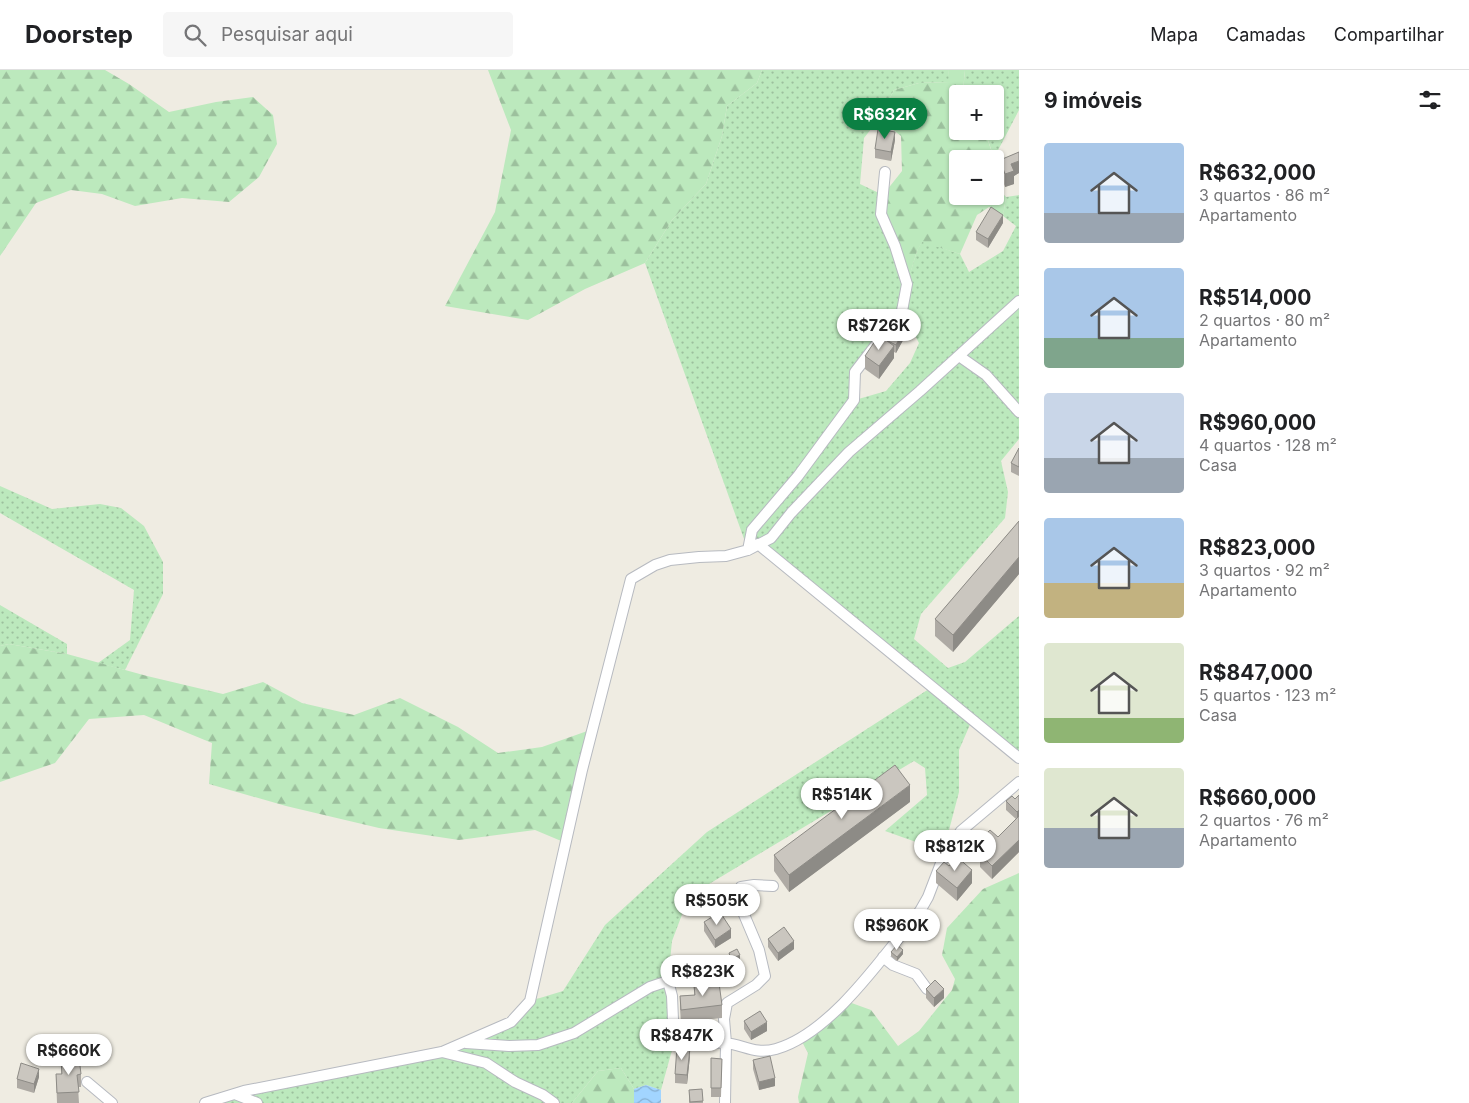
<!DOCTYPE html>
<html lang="pt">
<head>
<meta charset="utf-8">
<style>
  :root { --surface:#fff; --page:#f6f6f6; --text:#202124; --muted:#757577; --line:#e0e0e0; --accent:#0b8043 }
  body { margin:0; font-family:Inter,sans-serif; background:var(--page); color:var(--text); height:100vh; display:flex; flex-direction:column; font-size:19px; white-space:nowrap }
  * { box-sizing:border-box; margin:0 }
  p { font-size:16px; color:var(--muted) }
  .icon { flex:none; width:28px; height:28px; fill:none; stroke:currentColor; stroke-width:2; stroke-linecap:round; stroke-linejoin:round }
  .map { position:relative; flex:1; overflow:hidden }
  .sheet { display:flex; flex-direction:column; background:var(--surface); width:450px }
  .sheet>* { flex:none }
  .controls { position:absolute; left:949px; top:15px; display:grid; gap:10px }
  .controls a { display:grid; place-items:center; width:55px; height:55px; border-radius:5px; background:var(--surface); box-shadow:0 1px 4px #0004; font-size:25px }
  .price { position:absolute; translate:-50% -42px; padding:0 11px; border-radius:18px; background:#fff; color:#222; font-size:16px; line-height:32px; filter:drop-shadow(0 1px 2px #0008) }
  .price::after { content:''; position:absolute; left:50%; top:30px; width:15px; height:11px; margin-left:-8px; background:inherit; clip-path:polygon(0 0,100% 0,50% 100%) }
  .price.selected { background:var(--accent); color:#fff }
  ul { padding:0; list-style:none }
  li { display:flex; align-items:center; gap:15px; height:125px; padding:0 25px }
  li span { display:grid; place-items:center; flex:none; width:140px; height:100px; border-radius:5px; color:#555 }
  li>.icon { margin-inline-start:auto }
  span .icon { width:60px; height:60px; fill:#fffc; stroke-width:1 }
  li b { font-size:21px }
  h2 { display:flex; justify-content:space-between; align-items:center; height:60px; padding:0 25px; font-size:21px }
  header { display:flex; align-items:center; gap:30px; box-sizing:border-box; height:70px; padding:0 25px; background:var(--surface); border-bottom:1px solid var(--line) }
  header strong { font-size:24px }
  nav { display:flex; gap:28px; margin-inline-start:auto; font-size:18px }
  .search { width:350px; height:45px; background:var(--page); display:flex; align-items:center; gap:12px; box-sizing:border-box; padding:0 18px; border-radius:5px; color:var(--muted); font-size:19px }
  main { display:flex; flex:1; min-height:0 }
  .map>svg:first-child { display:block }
  .grass { fill:url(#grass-dots); fill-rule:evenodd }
  .forest { fill:url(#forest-firs) }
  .water { fill:url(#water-waves) }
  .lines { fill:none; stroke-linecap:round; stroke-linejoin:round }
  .minor-casing { stroke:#b7bac0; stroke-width:12 }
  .minor { stroke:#fff; stroke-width:10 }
  .wall { fill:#aeaaa4 }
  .shaded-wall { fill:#8d8b86 }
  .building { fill:#cac6bf; stroke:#8d8b86 }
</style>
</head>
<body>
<header>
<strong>Doorstep</strong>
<div class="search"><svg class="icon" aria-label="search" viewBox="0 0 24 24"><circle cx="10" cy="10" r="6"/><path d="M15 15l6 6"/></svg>Pesquisar aqui</div>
<nav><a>Mapa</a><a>Camadas</a><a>Compartilhar</a></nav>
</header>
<main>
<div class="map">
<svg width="1019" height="1033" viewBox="0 0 1019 1033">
  <defs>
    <pattern id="grass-dots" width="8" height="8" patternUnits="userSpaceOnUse" patternTransform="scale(1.25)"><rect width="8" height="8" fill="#bce9bd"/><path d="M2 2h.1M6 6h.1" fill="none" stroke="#9cc09d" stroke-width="1.8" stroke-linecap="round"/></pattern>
    <pattern id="forest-firs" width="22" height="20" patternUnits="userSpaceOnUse" patternTransform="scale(1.25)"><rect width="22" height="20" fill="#bce9bd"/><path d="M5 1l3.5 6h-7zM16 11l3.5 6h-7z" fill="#9cc09d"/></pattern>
    <pattern id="water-waves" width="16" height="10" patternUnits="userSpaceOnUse" patternTransform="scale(1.25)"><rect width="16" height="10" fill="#a2d5ff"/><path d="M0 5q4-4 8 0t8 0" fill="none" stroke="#87b0d2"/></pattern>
  </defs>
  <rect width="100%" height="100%" fill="#efece2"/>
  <path class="grass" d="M 762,0 L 948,0 L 950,12 L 919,13 L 894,20 L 879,49 L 864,68 L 860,114 L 883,125 L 907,213 L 917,181 L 922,171 L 960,184 L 969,202 L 1003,181 L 1016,156 L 1003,146 L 1006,127 L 1019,125 L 1019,369 L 1001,391 L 1008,422 L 1005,448 L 921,544 L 914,569 L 948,598 L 965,592 L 1019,546 L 1019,688 L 972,650 L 959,680 L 959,722 L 948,764 L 916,772 L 885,761 L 927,725 L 925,698 L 914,691 L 689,826 L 672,871 L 668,911 L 674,973 L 661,1020 L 646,1015 L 634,1019 L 621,998 L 598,1001 L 572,1033 L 205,1033 L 442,982 L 510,952 L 530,931 L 563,921 L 605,855 L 707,762 L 932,617 L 759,475 L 748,480 L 645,193 L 672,150 L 706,114 L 722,66 L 727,36 L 757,13 ZM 902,242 L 919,273 L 910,293 L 886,321 L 855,330 L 855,302 Z
    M 965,0 L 1019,0 L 1019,40 L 994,88 L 985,61 L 995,61 L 995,24 L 964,24 L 963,22 Z
    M 0,416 L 52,439 L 100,434 L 121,438 L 144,456 L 163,492 L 163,524 L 125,600 L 98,593 L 130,570 L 134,520 L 0,443 Z
    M 0,535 L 67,574 L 67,584 L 9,574 L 0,576 Z"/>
  <path class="forest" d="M 0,0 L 105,0 L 129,14 L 169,42 L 216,32 L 253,27 L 273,45 L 277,74 L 259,107 L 229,132 L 182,128 L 135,136 L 102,124 L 71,120 L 36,133 L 0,186 Z
    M 488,0 L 762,0 L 757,13 L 727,36 L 722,66 L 706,114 L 672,150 L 645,193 L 585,219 L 528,250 L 445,236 L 495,142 L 511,60 Z
    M 948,0 L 965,0 L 963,21 L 964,24 L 958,24 L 958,61 L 985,61 L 994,89 L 958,89 L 958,126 L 995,126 L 995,115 L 1006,127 L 1003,146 L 989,137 L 977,145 L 960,184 L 922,172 L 917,181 L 907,214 L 881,144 L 883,125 L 902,101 L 901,66 L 879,49 L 894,20 L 919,13 L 949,12 Z
    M 9,574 L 67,584 L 147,606 L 223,624 L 263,612 L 302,633 L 354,645 L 400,628 L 458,657 L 498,683 L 542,677 L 593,659 L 566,773 L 535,760 L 459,770 L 379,758 L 286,736 L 209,714 L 212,673 L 144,645 L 89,649 L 55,693 L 0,712 L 0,576 Z
    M 1019,803 L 1019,1033 L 799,1033 L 798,1027 L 808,983 L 800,968 L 846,931 L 871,940 L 898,976 L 919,961 L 952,920 L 955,909 L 942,885 L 947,858 L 983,819 Z
    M 621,998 L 634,1019 L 634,1033 L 572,1033 L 598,1001 Z"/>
  <path class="water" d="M 646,1015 L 661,1020 L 661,1033 L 634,1033 L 634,1019 Z"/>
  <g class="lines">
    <g class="minor-casing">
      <path id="minor" d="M 959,286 L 986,305 L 1019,342
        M 758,474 L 1019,688
        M 748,480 L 752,460 L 798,406 L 854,330 L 855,302 L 902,241 L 907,214 L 895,176 L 881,144 L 885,102
        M 883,887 L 893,895 L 916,904 L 927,919
        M 466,973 L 509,976 L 538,975 L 574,963 L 650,917 L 668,911 L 672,926 L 674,973 C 690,973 707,971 724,973 C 743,974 754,985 776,979 C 832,963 884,885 920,841 L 928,827 L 943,788 L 961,761 L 1019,712
        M 442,982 L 486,993 L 515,1012 L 543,1025 L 554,1033
        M 87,1012 L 112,1033
        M 235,1024 L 257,1033
        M 205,1033 L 244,1021 L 442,982 L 511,952 L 530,931 L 582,700 L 631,509 L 655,495 L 670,490 L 699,487 L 726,486 L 748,480 L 771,468 L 791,443 L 849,382 L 920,321 L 1019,231
        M 725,1033 L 726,973 L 724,949 L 727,933 L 756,915 L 765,906 L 759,880 L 740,835 L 741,817 L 754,815 L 773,816"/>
    </g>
    <use href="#minor" class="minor"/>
  </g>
  <path class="wall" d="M 895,70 L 891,91 L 875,88 L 875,79 Z
    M 1019,82 L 1019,103 L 1014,106 L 1014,114 L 1005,117 L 1000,103 L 1000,90 Z
    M 1003,153 L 988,178 L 976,170 L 976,162 Z
    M 907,263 L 896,283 L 894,282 L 894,288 L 879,309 L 865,299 L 865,286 L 886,270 Z
    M 1019,378 L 1019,406 L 1011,402 L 1011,393 Z
    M 1019,451 L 1019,504 L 953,582 L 935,566 L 935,549 Z
    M 1019,725 L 1019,782 L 992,809 L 980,797 L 980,791 L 976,787 L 976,774 L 998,767 L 1016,749 L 1006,740 L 1006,731 L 1015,729 Z
    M 910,732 L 789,822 L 774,801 L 774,785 Z
    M 920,775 L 940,780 L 927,792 L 920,784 Z
    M 949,796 L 972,813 L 957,831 L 936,813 L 936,801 Z
    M 912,851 L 932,862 L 923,871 L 912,859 Z
    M 704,852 L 731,868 L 715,878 L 704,861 Z
    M 768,869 L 794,879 L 778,891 L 768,877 Z
    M 891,882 L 903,884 L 897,891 L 891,886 Z
    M 729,883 L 740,889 L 731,893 L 729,887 Z
    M 727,901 L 738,911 L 730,914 L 727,905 Z
    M 694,916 L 722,935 L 722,948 L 681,952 L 680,939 L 680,926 L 694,925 Z
    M 926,919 L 944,928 L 934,937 L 926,928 Z
    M 744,951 L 767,961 L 751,970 L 744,959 Z
    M 690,986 L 687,1014 L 675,1013 L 675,1004 Z
    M 711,988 L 722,989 L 721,1027 L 711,1027 Z
    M 61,990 L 81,1004 L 81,1017 L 78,1017 L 79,1033 L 57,1033 L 56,1004 L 61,1004 Z
    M 753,990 L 775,1016 L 759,1020 L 753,999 Z
    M 39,1007 L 34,1023 L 17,1018 L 17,1009 Z
    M 702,1019 L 703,1033 L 689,1033 L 689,1020 Z"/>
  <path class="shaded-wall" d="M 895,62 L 895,70 L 891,91 L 891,82 Z
    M 1019,91 L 1019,103 L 1014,106 L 1014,114 L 1005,117 L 1005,104 L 1011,94 Z
    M 1003,145 L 1003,153 L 988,178 L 988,169 Z
    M 907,254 L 907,263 L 896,283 L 896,275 Z
    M 894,276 L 894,288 L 879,309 L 879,296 Z
    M 1019,487 L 1019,504 L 953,582 L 953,565 Z
    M 910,715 L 910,732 L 789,822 L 789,805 Z
    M 1019,740 L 1019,749 L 1017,751 L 1017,742 Z
    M 1019,770 L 1019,782 L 992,809 L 992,796 Z
    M 940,772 L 940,780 L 927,792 L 927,783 Z
    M 972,800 L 972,813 L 957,831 L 957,818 Z
    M 932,854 L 932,862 L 923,871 L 923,862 Z
    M 731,859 L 731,868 L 715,878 L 715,870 Z
    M 794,871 L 794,879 L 778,891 L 778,883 Z
    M 903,880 L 903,884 L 897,891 L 897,887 Z
    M 740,885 L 740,889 L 731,893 L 731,889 Z
    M 738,907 L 738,911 L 730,914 L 730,910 Z
    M 944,919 L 944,928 L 934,937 L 934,928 Z
    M 767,952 L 767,961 L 751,970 L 751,962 Z
    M 690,978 L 690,986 L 687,1014 L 687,1005 Z
    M 39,999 L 39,1007 L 34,1023 L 34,1014 Z
    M 775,1008 L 775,1016 L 759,1020 L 759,1012 Z"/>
  <path class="building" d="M 878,59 L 895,62 L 891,82 L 875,79 Z
    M 1019,82 L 1019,91 L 1011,94 L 1014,101 L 1005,104 L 1000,90 Z
    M 991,137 L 1003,145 L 988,169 L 976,162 Z
    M 898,249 L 907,254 L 896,275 L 886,270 Z
    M 879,265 L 894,276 L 879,296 L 865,286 Z
    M 1019,378 L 1019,397 L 1011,393 Z
    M 1019,451 L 1019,487 L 953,565 L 935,549 Z
    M 895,695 L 910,715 L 789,805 L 774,785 Z
    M 1019,725 L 1019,740 L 1017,742 L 1006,731 L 1012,726 L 1015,729 Z
    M 1019,746 L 1019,770 L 992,796 L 980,784 L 982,781 L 976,774 L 990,760 L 998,767 Z
    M 932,764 L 940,772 L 927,783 L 920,775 Z
    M 957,787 L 972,800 L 957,818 L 936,801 L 944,792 L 949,796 Z
    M 720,842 L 731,859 L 715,870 L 704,852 Z
    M 922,842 L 932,854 L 923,862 L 912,851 Z
    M 784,857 L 794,871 L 778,883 L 768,869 Z
    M 897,875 L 903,880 L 897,887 L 891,882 Z
    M 737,879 L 740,885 L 731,889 L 729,883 Z
    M 735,898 L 738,907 L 730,910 L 727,901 Z
    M 935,910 L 944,919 L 934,928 L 926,919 Z
    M 719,913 L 722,935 L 681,940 L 680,926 L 695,925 L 694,916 Z
    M 760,941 L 767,952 L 751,962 L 744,951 Z
    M 677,977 L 690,978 L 687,1005 L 675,1004 Z
    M 770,986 L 775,1008 L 759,1012 L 753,990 Z
    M 79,988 L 81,1004 L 77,1005 L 79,1022 L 57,1023 L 56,1004 L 62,1004 L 61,990 Z
    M 711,988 L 722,989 L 721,1018 L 711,1018 Z
    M 21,993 L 39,999 L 34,1014 L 17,1009 Z
    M 702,1019 L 703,1031 L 690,1032 L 689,1020 Z"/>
</svg>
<div class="controls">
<a>+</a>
<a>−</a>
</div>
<b class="price selected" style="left:885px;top:70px">R$632K</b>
<b class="price" style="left:879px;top:281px">R$726K</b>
<b class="price" style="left:842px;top:750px">R$514K</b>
<b class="price" style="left:955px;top:802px">R$812K</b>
<b class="price" style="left:717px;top:856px">R$505K</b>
<b class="price" style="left:897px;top:881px">R$960K</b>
<b class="price" style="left:703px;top:927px">R$823K</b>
<b class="price" style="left:682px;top:991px">R$847K</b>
<b class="price" style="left:69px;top:1006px">R$660K</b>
</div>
<section class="sheet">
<h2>9 imóveis<svg class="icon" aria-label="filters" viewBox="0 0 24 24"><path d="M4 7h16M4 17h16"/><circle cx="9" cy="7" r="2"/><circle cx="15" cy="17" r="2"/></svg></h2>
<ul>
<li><span style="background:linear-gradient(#a9c7e8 70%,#9aa5b1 0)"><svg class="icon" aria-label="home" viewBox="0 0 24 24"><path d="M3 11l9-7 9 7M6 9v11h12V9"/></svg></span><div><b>R$632,000</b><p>3 quartos · 86 m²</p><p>Apartamento</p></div></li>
<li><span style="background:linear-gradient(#a9c7e8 70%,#7fa58c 0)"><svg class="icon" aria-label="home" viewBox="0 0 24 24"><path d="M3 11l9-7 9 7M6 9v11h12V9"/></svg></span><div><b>R$514,000</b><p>2 quartos · 80 m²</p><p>Apartamento</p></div></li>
<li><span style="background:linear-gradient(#c9d6e8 65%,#9aa5b1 0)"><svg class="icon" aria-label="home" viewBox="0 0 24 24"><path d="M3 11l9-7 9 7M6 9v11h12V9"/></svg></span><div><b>R$960,000</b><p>4 quartos · 128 m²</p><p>Casa</p></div></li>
<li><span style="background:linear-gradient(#a9c7e8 65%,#c2b280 0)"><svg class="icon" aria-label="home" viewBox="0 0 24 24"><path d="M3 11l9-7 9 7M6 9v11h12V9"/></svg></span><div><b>R$823,000</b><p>3 quartos · 92 m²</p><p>Apartamento</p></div></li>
<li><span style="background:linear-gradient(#dfe7d0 75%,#8fb573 0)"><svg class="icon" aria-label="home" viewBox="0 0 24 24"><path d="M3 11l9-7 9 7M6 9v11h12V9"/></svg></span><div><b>R$847,000</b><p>5 quartos · 123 m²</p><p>Casa</p></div></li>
<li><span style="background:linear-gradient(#dfe7d0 60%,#9aa5b1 0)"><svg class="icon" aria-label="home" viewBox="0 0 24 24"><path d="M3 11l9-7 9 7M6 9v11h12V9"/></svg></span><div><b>R$660,000</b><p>2 quartos · 76 m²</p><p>Apartamento</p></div></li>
</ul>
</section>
</main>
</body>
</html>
